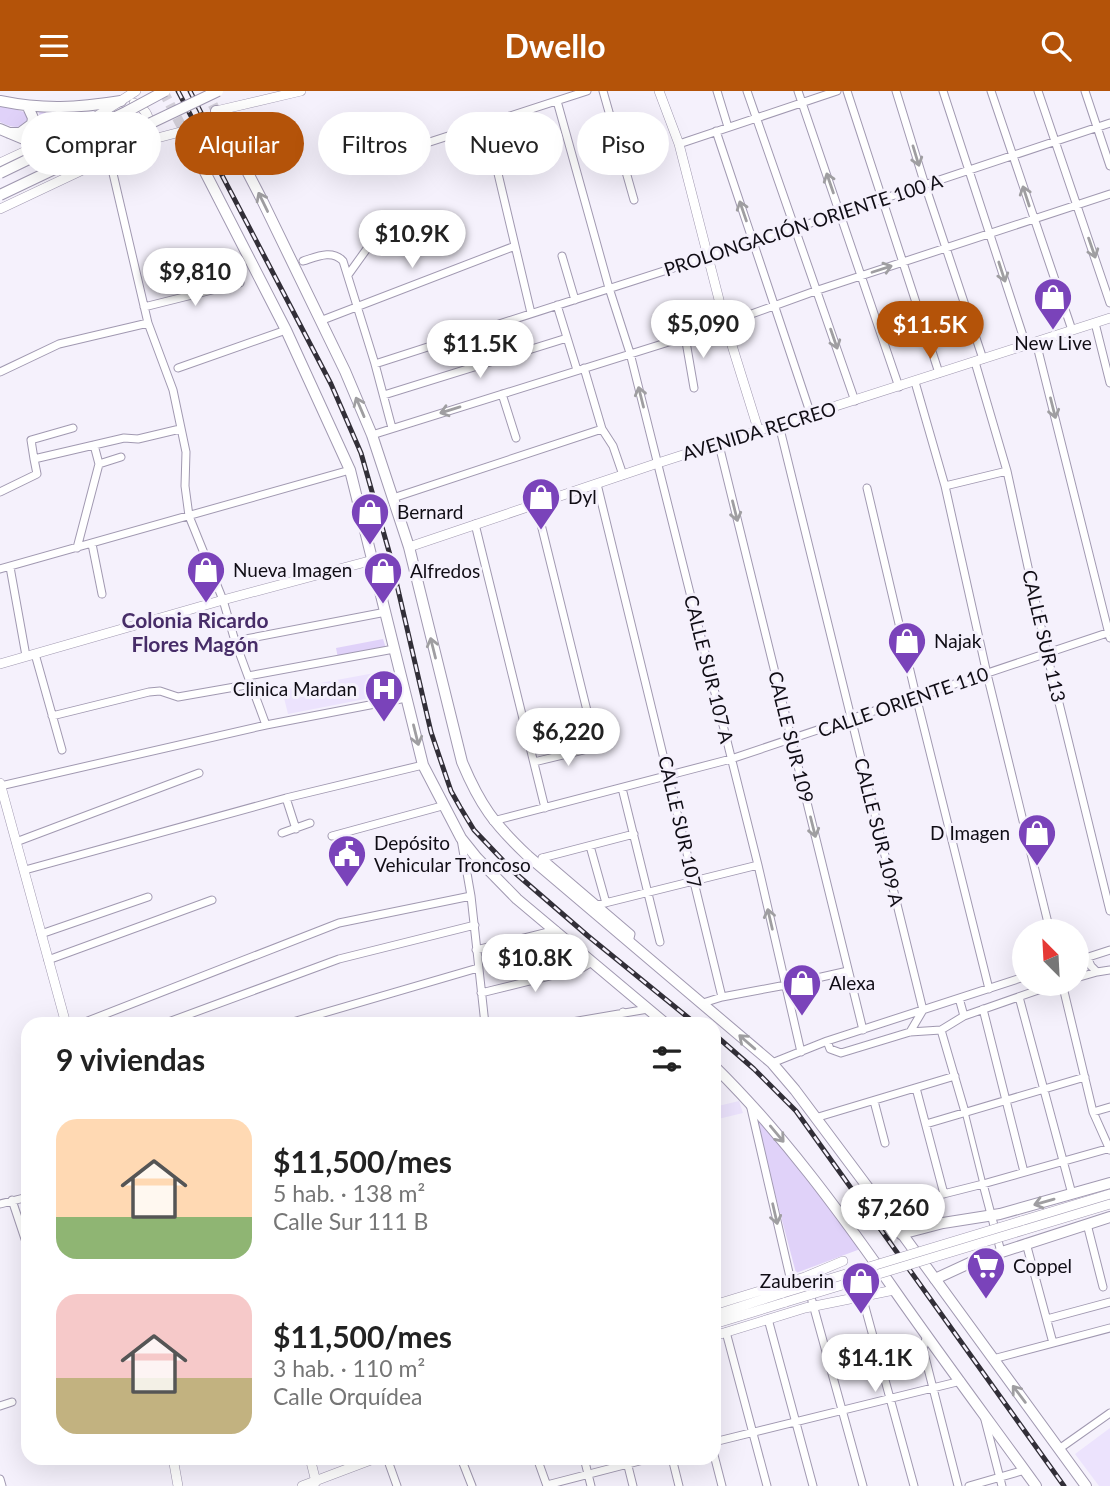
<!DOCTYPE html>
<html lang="es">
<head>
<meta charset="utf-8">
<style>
  :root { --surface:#fff; --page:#f2f2f2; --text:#222; --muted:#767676; --accent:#b45309 }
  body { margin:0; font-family:Lato,sans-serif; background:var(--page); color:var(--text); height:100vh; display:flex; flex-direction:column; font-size:26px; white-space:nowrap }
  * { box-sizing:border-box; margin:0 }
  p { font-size:23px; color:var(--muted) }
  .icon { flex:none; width:38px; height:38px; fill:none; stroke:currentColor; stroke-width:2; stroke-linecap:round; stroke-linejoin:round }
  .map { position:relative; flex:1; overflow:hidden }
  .sheet { position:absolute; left:21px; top:926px; width:700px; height:448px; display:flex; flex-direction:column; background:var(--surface); border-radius:21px; box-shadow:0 7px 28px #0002 }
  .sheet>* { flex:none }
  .banner { position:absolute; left:21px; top:21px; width:700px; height:63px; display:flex; gap:14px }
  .needle { width:46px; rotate:336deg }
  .fabs { position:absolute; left:1012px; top:828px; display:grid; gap:14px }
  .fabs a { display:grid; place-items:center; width:77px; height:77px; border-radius:50%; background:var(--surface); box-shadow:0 7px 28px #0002; font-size:35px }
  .price { position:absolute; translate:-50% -60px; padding:0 16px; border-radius:24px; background:#fff; color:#222; font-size:23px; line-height:46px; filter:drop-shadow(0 2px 4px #0008) }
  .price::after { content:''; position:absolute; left:50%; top:42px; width:21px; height:16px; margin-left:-10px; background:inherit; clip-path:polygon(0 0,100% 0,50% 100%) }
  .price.active { background:var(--accent); color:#fff }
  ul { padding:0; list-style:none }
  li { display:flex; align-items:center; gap:21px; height:175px; padding:0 35px }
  li span { display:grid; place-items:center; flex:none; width:196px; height:140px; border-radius:21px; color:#555 }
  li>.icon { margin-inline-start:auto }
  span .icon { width:84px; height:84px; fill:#fffc; stroke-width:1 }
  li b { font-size:30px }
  h2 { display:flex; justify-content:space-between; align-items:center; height:84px; padding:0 35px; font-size:30px }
  .tag { padding:0 24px; border-radius:32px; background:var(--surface); box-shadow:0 7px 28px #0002; font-size:24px; line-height:63px }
  .tag.active { background:var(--accent); color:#fff }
  header { display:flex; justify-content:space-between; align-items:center; height:91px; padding:0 35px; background:var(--accent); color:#fff; font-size:32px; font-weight:700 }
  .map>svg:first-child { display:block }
  .built { fill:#ece3fd }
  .green { fill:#e0d2f9 }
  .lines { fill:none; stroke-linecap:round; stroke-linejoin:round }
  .primary-tunnel { stroke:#d3cfd9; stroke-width:10; stroke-dasharray:10 5; stroke-linecap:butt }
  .pedestrian-casing { stroke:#a199b1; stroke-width:7 }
  .minor-casing { stroke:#a199b1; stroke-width:9 }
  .tertiary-casing { stroke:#a199b1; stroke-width:10 }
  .secondary-casing { stroke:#a199b1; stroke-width:12 }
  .primary-casing { stroke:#a199b1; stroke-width:12 }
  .pedestrian { stroke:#fff; stroke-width:5 }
  .minor { stroke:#fff; stroke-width:7 }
  .tertiary { stroke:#fff; stroke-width:9 }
  .secondary { stroke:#fff; stroke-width:10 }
  .primary { stroke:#fff; stroke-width:10 }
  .rail-casing { stroke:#322f38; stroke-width:5 }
  .rail { stroke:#f5f1fc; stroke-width:2.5; stroke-dasharray:8; stroke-linecap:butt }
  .tertiary-bridge-casing { stroke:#a199b1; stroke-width:10; stroke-linecap:butt }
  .primary-bridge-casing { stroke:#a199b1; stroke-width:12; stroke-linecap:butt }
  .tertiary-bridge { stroke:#fff; stroke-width:9 }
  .primary-bridge { stroke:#fff; stroke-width:10 }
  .oneway { stroke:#9f9ea1 }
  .labels { text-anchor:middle; stroke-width:6; stroke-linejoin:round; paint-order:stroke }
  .street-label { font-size:19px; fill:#100d15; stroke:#f5f1fc }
  .poi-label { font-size:19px; fill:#100d15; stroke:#f5f1fc; text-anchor:start }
  .neighbourhood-label { font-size:21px; font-weight:bold; fill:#472d68; stroke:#f5f1fc }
</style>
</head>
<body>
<header><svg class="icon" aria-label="menu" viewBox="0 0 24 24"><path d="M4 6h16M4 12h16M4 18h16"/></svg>Dwello<svg class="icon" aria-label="search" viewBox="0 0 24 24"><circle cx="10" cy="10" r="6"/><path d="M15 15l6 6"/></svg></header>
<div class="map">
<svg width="1110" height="1395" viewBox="0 0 1110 1395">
  <rect width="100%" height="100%" fill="#f5f1fc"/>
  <path class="built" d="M 391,579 L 396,602 L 288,623 L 282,599 Z
    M 739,1010 L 743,1022 L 714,1029 L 714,1016 Z
    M 1110,1337 L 1110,1395 L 1099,1395 L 1075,1363 Z"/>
  <path class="green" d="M 0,13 L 27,22 L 29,31 C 18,39 11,36 0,31 Z
    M 39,19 C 53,22 68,20 81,23 L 34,44 L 31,43 L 40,33 Z
    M 383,548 L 386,557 L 338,567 L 336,557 Z
    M 752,1016 L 863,1157 L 796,1182 Z"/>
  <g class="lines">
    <path class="primary-tunnel" d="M 163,0 L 184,40
      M 206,0 L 216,20"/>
    <g class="pedestrian-casing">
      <path id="pedestrian" d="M 965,1021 L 983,1093"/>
    </g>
    <g class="minor-casing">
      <path id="minor" d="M 603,0 L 634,109
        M 717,0 L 728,36
        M 747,0 L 855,310
        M 798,0 L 899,296
        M 847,0 L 939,282
        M 896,0 L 925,94 L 983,268
        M 943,0 L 1026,254
        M 991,0 L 1072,239
        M 1038,0 L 1110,212
        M 1085,0 L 1110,75
        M 557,10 L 609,197 L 630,262 L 758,774 L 801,961
        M 486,32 L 531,222
        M 88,35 L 104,69 L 111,74 L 148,232 L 173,299 L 186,361 L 185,395 L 189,425 L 223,509 L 235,550 L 266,634
        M 716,40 L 811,324
        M 679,53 L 837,0
        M 368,71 L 587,0
        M 562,165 L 575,209
        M 303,170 C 316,166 332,158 343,170 L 375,273 L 392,337
        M 348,184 L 371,152 L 434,124
        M 557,214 L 577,279
        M 144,216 L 240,192
        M 320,230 L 515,155
        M 1095,232 L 1110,292
        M 685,245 L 694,297
        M 1036,251 L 1110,547
        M 975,271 L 1007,380 L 1047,563 L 1110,820
        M 375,273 L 754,151 L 1110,32
        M 178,277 L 286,239
        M 584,277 L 602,338 L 613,355 L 623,384
        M 0,281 L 59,253 L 148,232
        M 915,291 L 945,395 L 987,583 L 1050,840
        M 502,303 L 516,347
        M 384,304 L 567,247
        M 779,334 L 923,919 L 910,941
        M 372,344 L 707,239 L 818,199 L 1110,103
        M 719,354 L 863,939
        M 34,368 L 31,349 L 73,337
        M 99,373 L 121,366
        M 597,393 L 722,906
        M 945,395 L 1007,380
        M 867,397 L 916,605 L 989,898
        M 0,401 L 37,383 L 34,368 L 124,347 L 138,348 L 180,338
        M 393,407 L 602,338
        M 475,433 L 545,717
        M 92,453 L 102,503
        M 77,457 L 99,373 L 94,354
        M 10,476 L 26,565
        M 0,478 L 350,379
        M 235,550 L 386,521
        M 35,563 L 62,659
        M 248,585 L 394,558
        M 52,625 L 149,601 L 160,600 L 178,606 L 252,593
        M 534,671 L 596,656 L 536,413
        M 0,695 L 266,634 L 406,607
        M 622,697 L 660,851
        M 286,707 L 296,738
        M 493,730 L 731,668 L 1110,541
        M 282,742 L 310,732
        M 332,745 L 442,715
        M 461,748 L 471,805 L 485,933
        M 16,751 L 199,682
        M 590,755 L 606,812
        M 542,767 L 631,843 L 629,851
        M 542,767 L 634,743
        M 25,779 L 286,707 L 423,674
        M 597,814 L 758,774
        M 41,843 L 148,806
        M 476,859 L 556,839
        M 1087,866 L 1091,875 L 1097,881 L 1110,879
        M 48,869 L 212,809
        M 1076,870 L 1110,859
        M 1076,887 L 1097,881
        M 1062,892 L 1093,1021 L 1110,1059
        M 481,902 L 582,877 L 592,871
        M 1019,906 L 1072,1103
        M 959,907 L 964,925 L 1047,896 L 1046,892
        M 703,912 L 722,906 L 786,894 L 848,880
        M 983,918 L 1024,1081
        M 623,921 L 626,933
        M 964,925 L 941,939 L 965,1021
        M 80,933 L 339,832 L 471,805
        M 163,933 L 339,868 L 475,834
        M 286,933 L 478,877
        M 560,933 L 648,918
        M 827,950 L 830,958 L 841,962 L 910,941 L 941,939
        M 772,972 L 827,950 L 1024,886
        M 916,997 L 944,1103
        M 874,1010 L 885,1052
        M 750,1013 L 790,1186
        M 1093,1021 L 1110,1016
        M 815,1027 L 955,985
        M 926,1033 L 1085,986
        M 983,1093 L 1001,1161
        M 12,1109 L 28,1157
        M 0,1113 L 28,1106
        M 884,1118 L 983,1093 L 1110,1057
        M 1087,1133 L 1103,1196
        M 1026,1152 L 1053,1252
        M 809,1199 L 863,1395
        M 862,1205 L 914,1395
        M 768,1228 L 813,1395
        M 1047,1228 L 1110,1211
        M 726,1241 L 767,1395
        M 927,1244 L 923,1258 L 958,1395
        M 993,1268 L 1110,1237
        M 0,1315 L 12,1311
        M 985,1329 L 1002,1395
        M 714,1351 L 961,1290
        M 1059,1358 L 1110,1322
        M 714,1364 L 722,1395
        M 387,1367 L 397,1395
        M 461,1367 L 472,1395
        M 537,1367 L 547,1395
        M 584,1367 L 591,1395
        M 626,1367 L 633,1395
        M 672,1367 L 679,1395
        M 0,1388 L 2,1395
        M 547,1394 L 651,1367
        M 969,1395 L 1025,1379"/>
    </g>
    <g class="tertiary-casing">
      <path id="tertiary" d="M 659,0 L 679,53 L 725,232 L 759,341
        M 134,12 C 145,17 150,25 149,37
        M 216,20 L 301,0
        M 0,72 L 86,32 L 136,0
        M 0,118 L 142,51 L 184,40
        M 409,456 L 658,372 L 1110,227
        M 0,573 L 223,509 L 373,469
        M 0,692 L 66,933
        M 1021,1130 L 1110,1103
        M 1024,1139 L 1110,1113
        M 714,1214 L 805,1186 L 843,1170
        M 714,1224 L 783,1202
        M 714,1233 L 786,1211
        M 714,1245 L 805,1217 L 894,1199
        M 173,1367 L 178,1395
        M 310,1367 L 316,1391
        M 302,1395 L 376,1367"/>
    </g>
    <g class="secondary-casing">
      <path id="secondary" d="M 0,10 C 44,19 77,17 121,10
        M 0,38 L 38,54
        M 9,42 L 20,42 L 32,33 L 33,27 L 28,16
        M 901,1143 L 943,1132 L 1000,1123 L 1110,1092
        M 935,1188 L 974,1170 L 1110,1126"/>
    </g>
    <g class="primary-casing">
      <path id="primary" d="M 216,20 L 262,109 L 345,280 L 372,344 L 409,456 L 462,671 C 480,714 494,733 528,765 L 772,972 L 795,999 L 884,1118 L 1086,1395
        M 184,40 L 286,239 L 350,379 L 423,674 L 461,747 L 477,767 L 517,808 L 666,933
        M 714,975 C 783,1043 840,1121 895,1200 C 941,1266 989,1330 1036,1395"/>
    </g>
    <use href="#pedestrian" class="pedestrian"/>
    <use href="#minor" class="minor"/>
    <use href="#tertiary" class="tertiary"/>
    <use href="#secondary" class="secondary"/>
    <use href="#primary" class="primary"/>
    <g class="rail-casing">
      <path id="rail" d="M 178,0 L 331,293 L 361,362 L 390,464 L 431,641 L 451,700 L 460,716 L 474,739 L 514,781 L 588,845 L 696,933
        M 190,0 L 224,67
        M 714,943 L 754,978 L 796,1020 L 1064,1395"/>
    </g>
    <use href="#rail" class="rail"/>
    <g class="tertiary-bridge-casing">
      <path id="tertiary-bridge" d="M 783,1202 L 1021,1130
        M 786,1211 L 1024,1139"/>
    </g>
    <g class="primary-bridge-casing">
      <path id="primary-bridge" d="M 0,82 L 126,21 L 165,0
        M 0,104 L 218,0"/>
    </g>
    <use href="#tertiary-bridge" class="tertiary-bridge"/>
    <use href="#primary-bridge" class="primary-bridge"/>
  </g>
  <defs><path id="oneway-shaft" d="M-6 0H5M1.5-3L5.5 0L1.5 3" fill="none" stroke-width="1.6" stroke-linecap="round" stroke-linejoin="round" transform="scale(1.75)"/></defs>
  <g class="oneway">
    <use href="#oneway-shaft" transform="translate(916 65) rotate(73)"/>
    <use href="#oneway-shaft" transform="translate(830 92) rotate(-109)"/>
    <use href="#oneway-shaft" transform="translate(1026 105) rotate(-108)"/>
    <use href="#oneway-shaft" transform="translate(263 111) rotate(-116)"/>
    <use href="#oneway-shaft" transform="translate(743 120) rotate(-109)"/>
    <use href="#oneway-shaft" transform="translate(1092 157) rotate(71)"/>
    <use href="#oneway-shaft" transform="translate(882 178) rotate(-18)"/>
    <use href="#oneway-shaft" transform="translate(1002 181) rotate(72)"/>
    <use href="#oneway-shaft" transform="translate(834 248) rotate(71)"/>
    <use href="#oneway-shaft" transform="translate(641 306) rotate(-104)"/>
    <use href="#oneway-shaft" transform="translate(360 316) rotate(-113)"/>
    <use href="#oneway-shaft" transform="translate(1053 317) rotate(76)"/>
    <use href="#oneway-shaft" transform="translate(450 319) rotate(163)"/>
    <use href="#oneway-shaft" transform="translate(735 420) rotate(76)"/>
    <use href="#oneway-shaft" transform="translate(433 557) rotate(-104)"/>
    <use href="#oneway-shaft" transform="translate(416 644) rotate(76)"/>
    <use href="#oneway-shaft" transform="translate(813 736) rotate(76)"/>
    <use href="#oneway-shaft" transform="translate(770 828) rotate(-103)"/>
    <use href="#oneway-shaft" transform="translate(747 951) rotate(-139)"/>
    <use href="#oneway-shaft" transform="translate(777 1043) rotate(50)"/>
    <use href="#oneway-shaft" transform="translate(1044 1111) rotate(164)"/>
    <use href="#oneway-shaft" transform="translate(775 1123) rotate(77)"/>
    <use href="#oneway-shaft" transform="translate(1019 1303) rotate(-127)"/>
  </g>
  <defs>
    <g id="shop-pin" transform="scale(2.0125)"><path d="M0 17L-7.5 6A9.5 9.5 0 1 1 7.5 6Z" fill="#7a43ba" stroke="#f5f1fc"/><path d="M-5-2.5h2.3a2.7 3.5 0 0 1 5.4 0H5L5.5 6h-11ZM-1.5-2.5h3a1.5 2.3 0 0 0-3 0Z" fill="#fff"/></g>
    <g id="hospital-pin" transform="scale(2.0125)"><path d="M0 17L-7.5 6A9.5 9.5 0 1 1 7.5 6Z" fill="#7a43ba" stroke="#f5f1fc"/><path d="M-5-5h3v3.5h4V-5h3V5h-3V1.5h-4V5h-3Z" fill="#fff"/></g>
    <g id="civic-pin" transform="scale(2.0125)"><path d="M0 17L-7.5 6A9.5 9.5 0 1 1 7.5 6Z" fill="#7a43ba" stroke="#f5f1fc"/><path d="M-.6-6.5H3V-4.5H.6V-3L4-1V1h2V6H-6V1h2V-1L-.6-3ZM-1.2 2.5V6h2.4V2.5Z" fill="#fff"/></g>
    <g id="supermarket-pin" transform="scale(2.0125)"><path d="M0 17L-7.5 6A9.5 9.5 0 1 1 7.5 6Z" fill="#7a43ba" stroke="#f5f1fc"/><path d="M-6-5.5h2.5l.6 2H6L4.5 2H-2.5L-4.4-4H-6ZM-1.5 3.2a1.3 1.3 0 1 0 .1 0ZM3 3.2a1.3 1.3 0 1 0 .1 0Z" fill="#fff"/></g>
  </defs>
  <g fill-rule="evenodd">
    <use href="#shop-pin" x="1053" y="206"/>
    <use href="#shop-pin" x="541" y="406"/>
    <use href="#shop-pin" x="370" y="421"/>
    <use href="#shop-pin" x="206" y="479"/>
    <use href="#shop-pin" x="383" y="480"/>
    <use href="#shop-pin" x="907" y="550"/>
    <use href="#hospital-pin" x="384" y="598"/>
    <use href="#shop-pin" x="1037" y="742"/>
    <use href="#civic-pin" x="347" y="763"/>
    <use href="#shop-pin" x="802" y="892"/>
    <use href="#supermarket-pin" x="986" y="1175"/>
    <use href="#shop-pin" x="861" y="1190"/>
  </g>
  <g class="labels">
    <g class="street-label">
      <text transform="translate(803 134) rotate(-18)" y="7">PROLONGACIÓN ORIENTE 100 A</text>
      <text transform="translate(759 340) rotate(-17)" y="7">AVENIDA RECREO</text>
      <text transform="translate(1044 545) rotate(77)" y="7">CALLE SUR 113</text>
      <text transform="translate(709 578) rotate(76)" y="7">CALLE SUR 107 A</text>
      <text transform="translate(903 611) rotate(-19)" y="7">CALLE ORIENTE 110</text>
      <text transform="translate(791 646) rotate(76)" y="7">CALLE SUR 109</text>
      <text transform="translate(680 731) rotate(77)" y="7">CALLE SUR 107</text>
      <text transform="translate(879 741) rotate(76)" y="7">CALLE SUR 109 A</text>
    </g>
    <g class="poi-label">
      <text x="1053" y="259" text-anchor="middle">New Live</text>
      <text x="568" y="413">Dyl</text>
      <text x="397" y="428">Bernard</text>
      <text x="233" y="486">Nueva Imagen</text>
      <text x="410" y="487">Alfredos</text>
      <text x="934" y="557">Najak</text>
      <text x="357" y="605" text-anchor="end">Clinica Mardan</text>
      <text x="1010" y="749" text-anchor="end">D Imagen</text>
      <text x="374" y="759">Depósito<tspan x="374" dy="22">Vehicular Troncoso</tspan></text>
      <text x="829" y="899">Alexa</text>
      <text x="1013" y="1182">Coppel</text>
      <text x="834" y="1197" text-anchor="end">Zauberin</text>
    </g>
    <g class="neighbourhood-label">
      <text x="195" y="537">Colonia Ricardo<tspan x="195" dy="24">Flores Magón</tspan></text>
    </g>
  </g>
</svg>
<div class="fabs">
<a><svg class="needle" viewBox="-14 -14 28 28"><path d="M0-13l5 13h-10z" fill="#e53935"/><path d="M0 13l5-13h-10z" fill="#767676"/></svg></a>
</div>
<b class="price" style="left:412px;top:179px">$10.9K</b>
<b class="price" style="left:195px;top:217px">$9,810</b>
<b class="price" style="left:703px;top:269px">$5,090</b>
<b class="price active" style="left:930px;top:270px">$11.5K</b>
<b class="price" style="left:480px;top:289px">$11.5K</b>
<b class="price" style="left:568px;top:677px">$6,220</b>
<b class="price" style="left:535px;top:903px">$10.8K</b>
<b class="price" style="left:893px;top:1153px">$7,260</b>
<b class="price" style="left:875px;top:1303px">$14.1K</b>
<div class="banner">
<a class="tag">Comprar</a>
<a class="tag active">Alquilar</a>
<a class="tag">Filtros</a>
<a class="tag">Nuevo</a>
<a class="tag">Piso</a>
</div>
<section class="sheet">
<h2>9 viviendas<svg class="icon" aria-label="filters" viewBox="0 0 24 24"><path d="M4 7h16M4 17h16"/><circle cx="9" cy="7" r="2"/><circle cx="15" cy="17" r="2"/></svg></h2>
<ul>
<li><span style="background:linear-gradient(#ffd9b3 70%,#8fb573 0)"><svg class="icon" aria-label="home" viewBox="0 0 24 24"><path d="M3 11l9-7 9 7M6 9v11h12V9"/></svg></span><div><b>$11,500/mes</b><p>5 hab. · 138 m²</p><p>Calle Sur 111 B</p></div></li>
<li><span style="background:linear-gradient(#f6c9c9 60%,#c2b280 0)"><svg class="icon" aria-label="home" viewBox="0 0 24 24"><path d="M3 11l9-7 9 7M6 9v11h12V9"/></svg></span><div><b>$11,500/mes</b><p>3 hab. · 110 m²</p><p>Calle Orquídea</p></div></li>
</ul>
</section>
</div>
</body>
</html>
